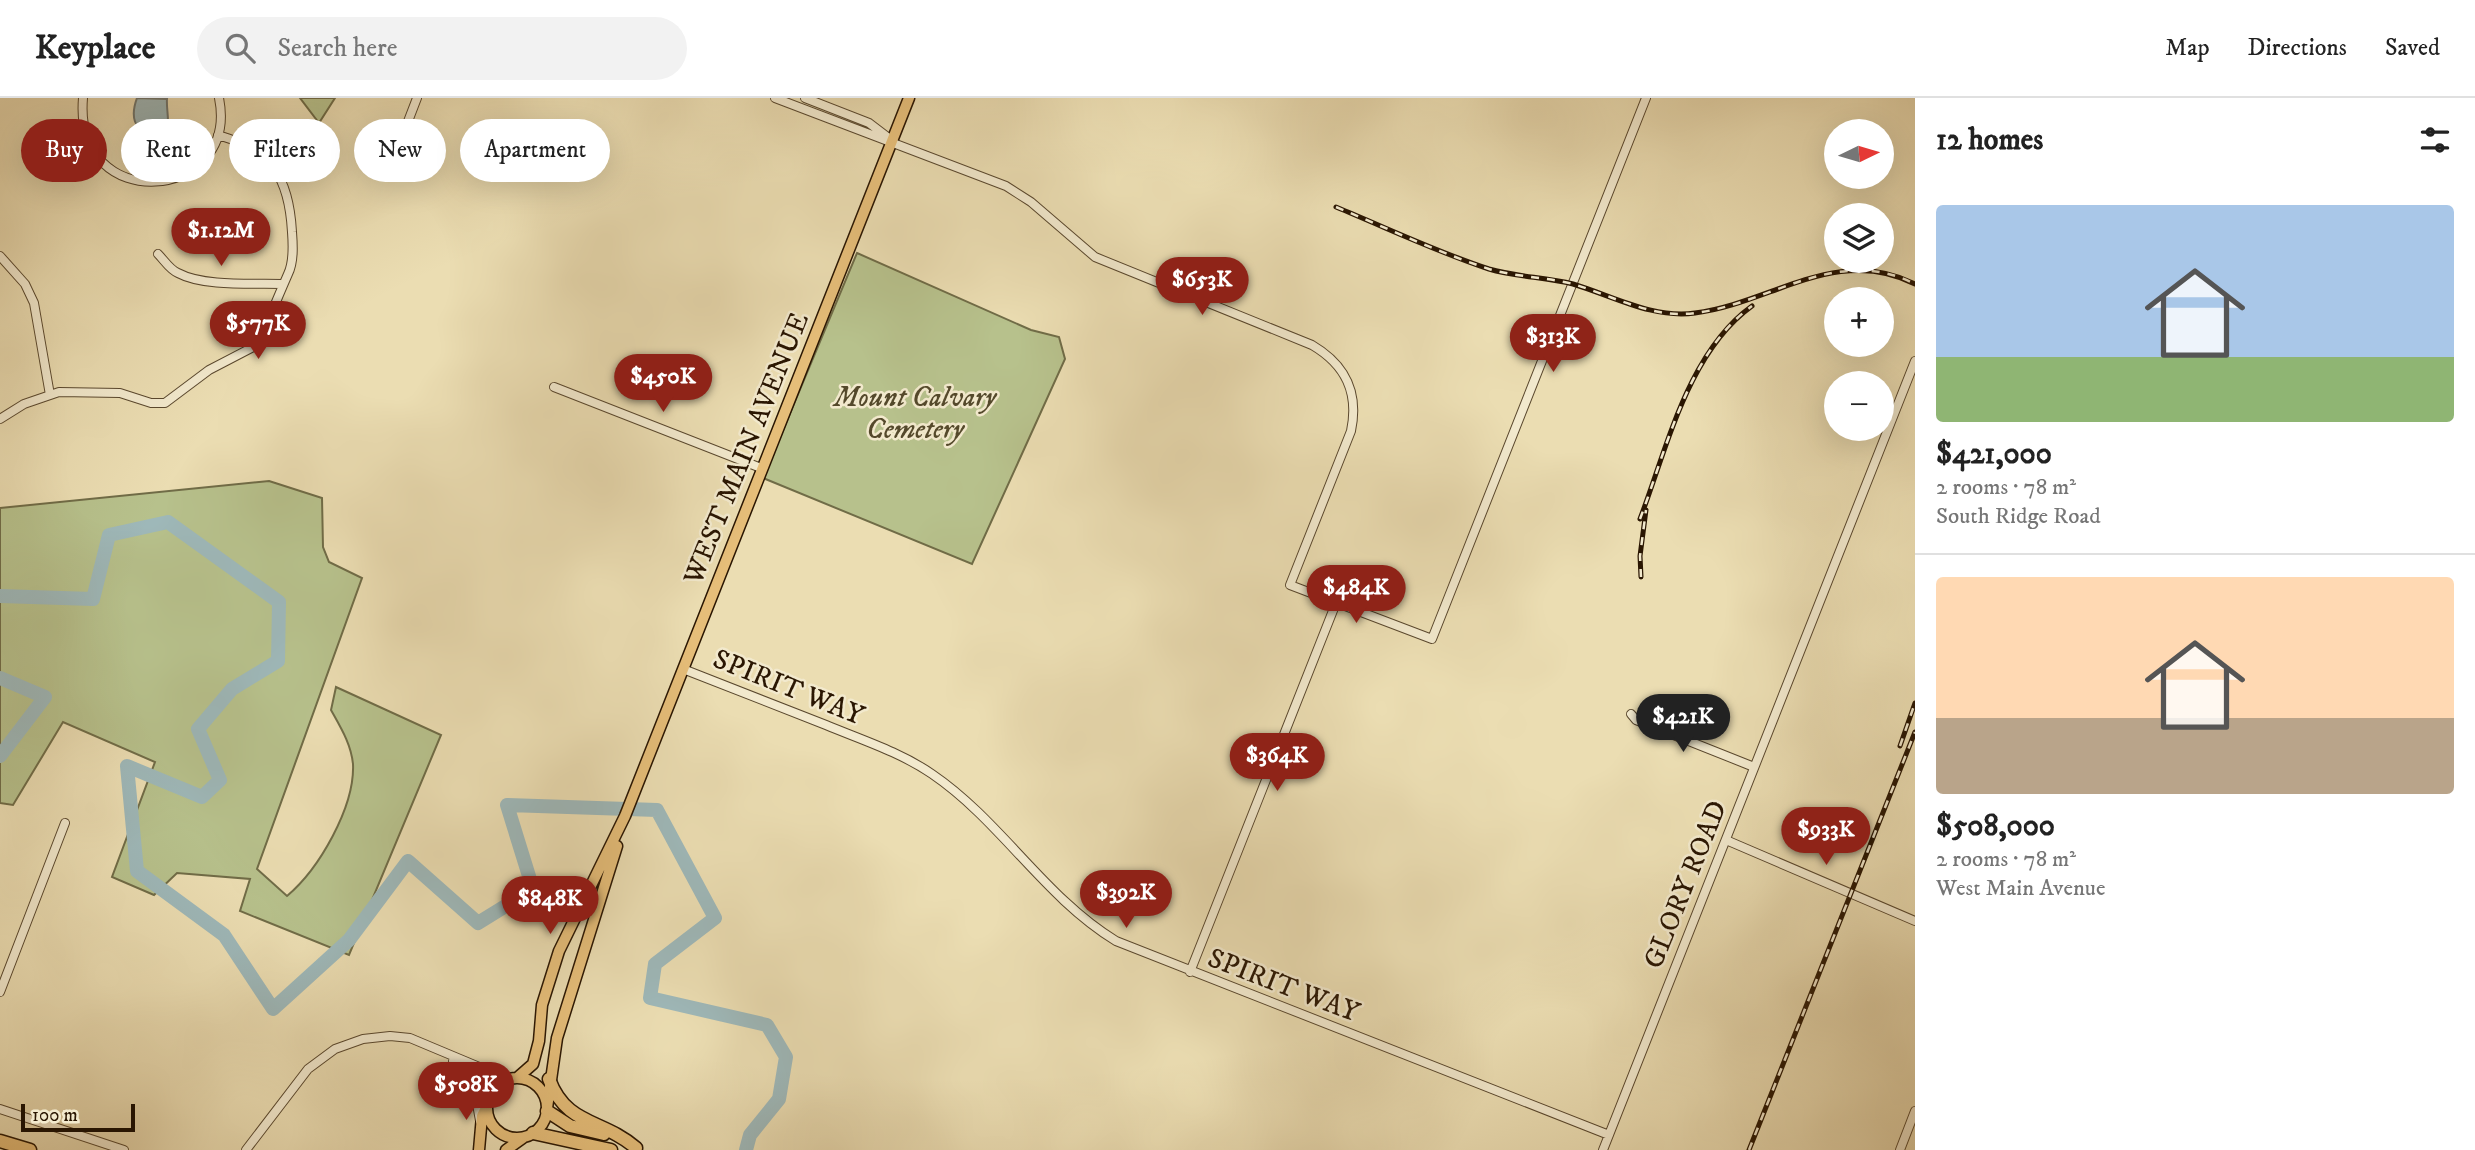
<!DOCTYPE html>
<html lang="en">
<head>
<meta charset="utf-8">
<style>
  :root { --surface:#fff; --page:#f2f2f2; --text:#222; --muted:#767676; --line:#e0e0e0; --accent:#8f2418 }
  body { margin:0; font-family:"IM FELL DW Pica",serif; background:var(--page); color:var(--text); height:100vh; display:flex; flex-direction:column; font-size:26px; white-space:nowrap }
  * { box-sizing:border-box; margin:0 }
  p { font-size:23px; color:var(--muted) }
  .icon { flex:none; width:38px; height:38px; fill:none; stroke:currentColor; stroke-width:2; stroke-linecap:round; stroke-linejoin:round }
  .map { position:relative; flex:1; overflow:hidden }
  .sheet { display:flex; flex-direction:column; background:var(--surface); width:560px }
  .sheet>* { flex:none }
  .guide { position:absolute; left:21px; top:21px; width:665px; height:63px; display:flex; gap:14px }
  .needle { width:46px; rotate:85deg }
  .controls { position:absolute; left:1824px; top:21px; display:grid; gap:14px }
  .controls a { display:grid; place-items:center; width:70px; height:70px; border-radius:50%; background:var(--surface); box-shadow:0 7px 28px #0002; font-size:35px }
  .scale { position:absolute; left:21px; bottom:18px; width:114px; box-sizing:border-box; padding-left:7px; border:4px solid #2a1602; border-top:0; font-size:19px; line-height:24px; white-space:nowrap; color:#2a1602; -webkit-text-stroke:5px #f2e9cd; paint-order:stroke }
  .price { position:absolute; translate:-50% -60px; padding:0 16px; border-radius:24px; background:var(--accent); color:#fff; font-size:23px; line-height:46px; filter:drop-shadow(0 2px 4px #0008) }
  .price::after { content:''; position:absolute; left:50%; top:42px; width:21px; height:16px; margin-left:-10px; background:inherit; clip-path:polygon(0 0,100% 0,50% 100%) }
  .price.selected { background:#222; color:#fff }
  ul { padding:0; list-style:none }
  li { display:grid; align-content:center; gap:14px; height:371px; padding:0 21px }
  li+li { border-top:2px solid var(--line) }
  li span { display:grid; place-items:center; height:217px; border-radius:7px; color:#555 }
  li>.icon { margin-inline-start:auto }
  span .icon { width:126px; height:126px; fill:#fffc; stroke-width:1 }
  li b { font-size:30px }
  h2 { display:flex; justify-content:space-between; align-items:center; height:84px; padding:0 21px; font-size:30px }
  .pill { padding:0 24px; border-radius:32px; background:var(--surface); box-shadow:0 7px 28px #0002; font-size:24px; line-height:63px }
  .pill.selected { background:var(--accent); color:#fff }
  header { display:flex; align-items:center; gap:42px; box-sizing:border-box; height:98px; padding:0 35px; background:var(--surface); border-bottom:2px solid var(--line) }
  header strong { font-size:33px }
  nav { display:flex; gap:38px; margin-inline-start:auto; font-size:24px }
  .search { width:490px; height:63px; background:var(--page); display:flex; align-items:center; gap:18px; box-sizing:border-box; padding:0 24px; border-radius:38px; color:var(--muted); font-size:26px }
  main { display:flex; flex:1; min-height:0 }
  .map>svg:first-child { display:block }
  .green { fill:#b7c18c; stroke:#706c47; stroke-width:2 }
  .water { fill:#9eb8b9; stroke:#707770; stroke-width:2 }
  .lines { fill:none; stroke-linecap:round; stroke-linejoin:round }
  .river { stroke:#9eb8b9; stroke-width:14 }
  .minor-casing { stroke:#5a482e; stroke-width:10 }
  .major-casing { stroke:#2a1602; stroke-width:13 }
  .highway-casing { stroke:#2a1602; stroke-width:15 }
  .minor { stroke:#f2e9cd; stroke-width:8 }
  .major { stroke:#e6be79; stroke-width:10 }
  .highway { stroke:#e6be79; stroke-width:12 }
  .rail-casing { stroke:#2a1602; stroke-width:5 }
  .rail { stroke:#f2e9cd; stroke-width:2.5; stroke-dasharray:8; stroke-linecap:butt }
  .labels { text-anchor:middle; stroke-width:5; stroke-linejoin:round; paint-order:stroke }
  .park-label { font-size:28px; font-style:italic; fill:#54492b; stroke:#f2e9cd }
  .street-label { font-size:28px; fill:#2a1602; stroke:#f2e9cd }
</style>
</head>
<body>
<header>
<strong>Keyplace</strong>
<div class="search"><svg class="icon" aria-label="search" viewBox="0 0 24 24"><circle cx="10" cy="10" r="6"/><path d="M15 15l6 6"/></svg>Search here</div>
<nav><a>Map</a><a>Directions</a><a>Saved</a></nav>
</header>
<main>
<div class="map">
<svg width="1915" height="1052" viewBox="0 0 1915 1052">
  <rect width="100%" height="100%" fill="#ebddb2"/>
  <filter id="stains"><feTurbulence type="fractalNoise" baseFrequency=".00286" numOctaves="4"/><feColorMatrix values="0 0 0 0 .2 0 0 0 0 .09 0 0 0 0 .02 0 0 0 .5 -.17"/></filter>
  <radialGradient id="worn" r=".72"><stop offset=".6" stop-color="#630" stop-opacity="0"/><stop offset="1" stop-color="#630" stop-opacity=".3"/></radialGradient>
  <path class="green" d="M 300,0 L 335,0 L 319,25 Z
    M 857,155 L 1031,232 L 1059,239 L 1065,261 L 972,466 L 763,380 Z
    M 269,383 L 322,400 L 323,449 L 329,464 L 362,480 L 257,771 L 287,798 C 319,771 355,709 353,666 C 351,646 341,630 331,612 L 336,589 L 441,637 L 349,857 L 240,813 L 250,781 L 177,775 L 154,797 L 112,779 L 155,664 L 63,624 L 13,707 L 0,705 L 0,410 Z"/>
  <path class="water" d="M 137,0 L 167,1 C 166,12 171,27 165,35 L 151,41 C 134,30 130,19 137,0 Z"/>
  <g class="lines">
    <path class="river" d="M 0,498 L 93,501 L 109,437 L 168,424 L 279,504 L 278,563 L 232,591 L 198,631 L 220,682 L 202,699 L 127,668 L 137,773 L 224,837 L 273,911 L 349,842 L 408,763 L 478,825 L 533,791 L 507,707 L 657,712 L 715,820 L 655,866 L 650,900 L 767,927 L 786,959 L 779,1001 L 750,1037 L 746,1052
      M 0,580 L 45,599 L 0,658"/>
    <g class="minor-casing">
      <path id="minor" d="M 83,0 C 73,119 240,104 219,0
        M 775,0 L 1006,88 L 1031,104 L 1095,159 L 1312,247 C 1346,267 1359,295 1351,333 L 1290,487 L 1432,541 L 1646,0
        M 805,0 L 869,25 L 890,41
        M 407,26 L 417,0
        M 158,156 C 164,162 170,172 178,175 C 204,189 253,185 282,186
        M 0,158 L 25,186 L 34,205 L 50,297
        M 554,289 L 761,370
        M 0,321 L 24,306 L 59,294 L 120,295 L 151,305 L 165,305 L 209,272 L 259,246 C 268,222 278,199 288,176 C 294,164 293,147 292,134 C 289,79 272,53 218,37
        M 683,571 C 730,589 778,608 826,627 C 862,642 900,654 932,676 C 1001,723 1044,799 1116,843 L 1609,1037
        M 1631,616 L 1636,622 L 1754,669
        M 1726,742 L 1915,823
        M 1190,874 L 1336,505
        M 0,894 L 65,725
        M 453,963 L 477,1006 L 480,1023
        M 458,968 L 488,1005
        M 0,1011 L 124,1052
        M 246,1052 L 308,971 L 335,951 L 363,941 L 390,938 L 410,940 L 508,981
        M 1603,1052 L 1915,263
        M 1900,1052 L 1915,1013"/>
    </g>
    <g class="major-casing">
      <path id="major" d="M 517,980 L 533,966 L 539,943 L 542,907 L 559,853 L 625,718 L 909,0
        M487 1010a30 30 0 1 1 60 0a30 30 0 1 1-60 0Z
        M 547,1010 L 557,940 L 617,748
        M 479,1052 L 482,1018 L 486,1010
        M 506,1052 L 523,1040"/>
    </g>
    <g class="highway-casing">
      <path id="highway" d="M 549,981 C 566,1028 603,1021 636,1050
        M 547,1013 L 570,1028 L 604,1036
        M 533,1035 L 611,1052
        M 0,1043 L 30,1052"/>
    </g>
    <use href="#minor" class="minor"/>
    <use href="#major" class="major"/>
    <use href="#highway" class="highway"/>
    <g class="rail-casing">
      <path id="rail" d="M 1336,109 C 1387,130 1437,154 1489,171 C 1516,179 1545,179 1573,186 C 1613,198 1653,221 1695,215 C 1770,206 1837,146 1915,186
        M 1640,421 C 1667,350 1688,254 1752,208
        M 1641,479 L 1640,458 L 1646,412
        M 1900,648 L 1915,605
        M 1749,1052 L 1915,634"/>
    </g>
    <use href="#rail" class="rail"/>
  </g>
  <g class="labels">
    <g class="park-label">
      <text x="915" y="308">Mount Calvary<tspan x="915" dy="32">Cemetery</tspan></text>
    </g>
    <g class="street-label">
      <text transform="translate(745 350) rotate(-68)" y="10">WEST MAIN AVENUE</text>
      <text transform="translate(789 588) rotate(22)" y="10">SPIRIT WAY</text>
      <text transform="translate(1684 786) rotate(-68)" y="10">GLORY ROAD</text>
      <text transform="translate(1284 886) rotate(21)" y="10">SPIRIT WAY</text>
    </g>
  </g>
  <rect width="100%" height="100%" filter="url(#stains)"/>
  <rect width="100%" height="100%" fill="url(#worn)"/>
</svg>
<div class="controls">
<a><svg class="needle" viewBox="-14 -14 28 28"><path d="M0-13l5 13h-10z" fill="#e53935"/><path d="M0 13l5-13h-10z" fill="#767676"/></svg></a>
<a><svg class="icon" aria-label="layers" viewBox="0 0 24 24"><path d="M12 4l9 5-9 5-9-5zM3 14l9 5 9-5"/></svg></a>
<a>+</a>
<a>−</a>
</div>
<div class="scale">100 m</div>
<b class="price" style="left:221px;top:170px">$1.12M</b>
<b class="price" style="left:1202px;top:219px">$653K</b>
<b class="price" style="left:258px;top:263px">$577K</b>
<b class="price" style="left:1553px;top:276px">$313K</b>
<b class="price" style="left:663px;top:316px">$450K</b>
<b class="price" style="left:1356px;top:527px">$484K</b>
<b class="price selected" style="left:1683px;top:656px">$421K</b>
<b class="price" style="left:1277px;top:695px">$364K</b>
<b class="price" style="left:1826px;top:769px">$933K</b>
<b class="price" style="left:1126px;top:832px">$392K</b>
<b class="price" style="left:550px;top:838px">$848K</b>
<b class="price" style="left:466px;top:1024px">$508K</b>
<div class="guide">
<a class="pill selected">Buy</a>
<a class="pill">Rent</a>
<a class="pill">Filters</a>
<a class="pill">New</a>
<a class="pill">Apartment</a>
</div>
</div>
<section class="sheet">
<h2>12 homes<svg class="icon" aria-label="filters" viewBox="0 0 24 24"><path d="M4 7h16M4 17h16"/><circle cx="9" cy="7" r="2"/><circle cx="15" cy="17" r="2"/></svg></h2>
<ul>
<li><span style="background:linear-gradient(#a9c7e8 70%,#8fb573 0)"><svg class="icon" aria-label="home" viewBox="0 0 24 24"><path d="M3 11l9-7 9 7M6 9v11h12V9"/></svg></span><div><b>$421,000</b><p>2 rooms · 78 m²</p><p>South Ridge Road</p></div></li>
<li><span style="background:linear-gradient(#ffd9b3 65%,#b9a48a 0)"><svg class="icon" aria-label="home" viewBox="0 0 24 24"><path d="M3 11l9-7 9 7M6 9v11h12V9"/></svg></span><div><b>$508,000</b><p>2 rooms · 78 m²</p><p>West Main Avenue</p></div></li>
</ul>
</section>
</main>
</body>
</html>
